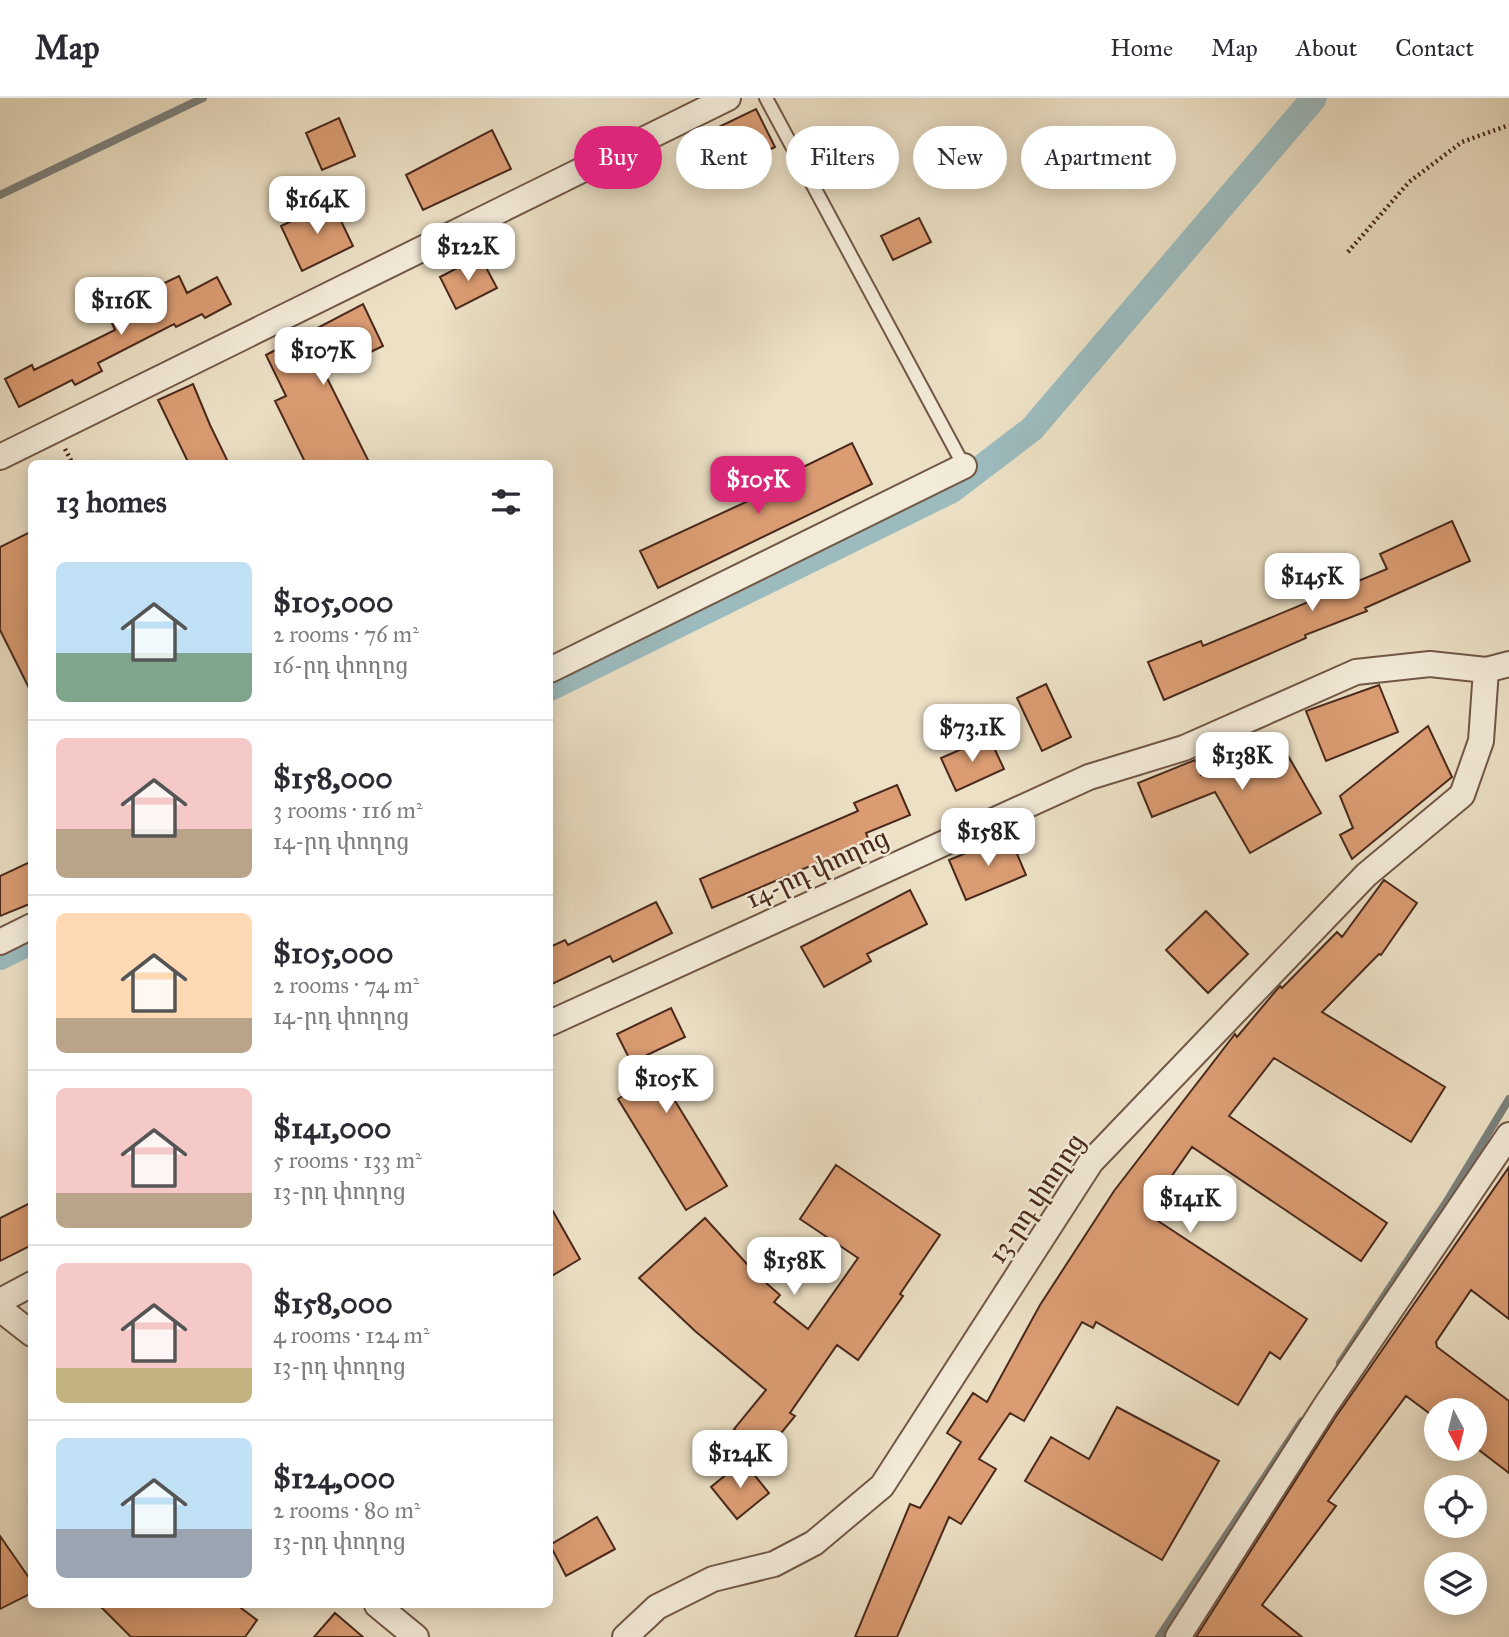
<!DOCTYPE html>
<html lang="en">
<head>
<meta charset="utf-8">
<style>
  :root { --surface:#fff; --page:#f2f2f3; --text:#2b2b33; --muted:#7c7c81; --line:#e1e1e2; --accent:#db2777 }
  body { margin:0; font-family:"IM FELL Great Primer","Noto Serif Armenian",serif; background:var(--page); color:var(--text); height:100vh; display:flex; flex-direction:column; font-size:26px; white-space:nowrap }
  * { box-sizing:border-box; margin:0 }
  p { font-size:23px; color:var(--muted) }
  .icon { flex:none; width:38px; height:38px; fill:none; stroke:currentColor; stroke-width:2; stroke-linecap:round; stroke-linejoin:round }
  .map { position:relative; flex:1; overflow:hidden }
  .details { position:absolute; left:28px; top:362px; width:525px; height:1148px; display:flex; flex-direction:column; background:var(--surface); border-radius:10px; box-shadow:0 4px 18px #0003 }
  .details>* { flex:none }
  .top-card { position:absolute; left:574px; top:28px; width:665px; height:63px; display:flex; gap:14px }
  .needle { width:46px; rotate:173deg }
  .buttons { position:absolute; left:1424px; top:1300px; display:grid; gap:14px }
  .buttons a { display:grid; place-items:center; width:63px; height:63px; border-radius:50%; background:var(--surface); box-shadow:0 4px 18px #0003; font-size:35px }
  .price { position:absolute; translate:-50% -60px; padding:0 16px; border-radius:14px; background:#fff; color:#222; font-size:23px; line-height:46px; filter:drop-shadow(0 2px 4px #0008) }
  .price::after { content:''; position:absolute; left:50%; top:42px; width:21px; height:16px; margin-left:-10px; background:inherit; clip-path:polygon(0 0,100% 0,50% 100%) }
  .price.current { background:var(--accent); color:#fff }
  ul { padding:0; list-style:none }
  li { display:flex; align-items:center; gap:21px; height:175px; padding:0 28px }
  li+li { border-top:2px solid var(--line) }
  li span { display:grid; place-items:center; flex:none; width:196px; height:140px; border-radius:10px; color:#555 }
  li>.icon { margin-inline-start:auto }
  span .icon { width:84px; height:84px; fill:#fffc; stroke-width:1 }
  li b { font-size:30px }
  h2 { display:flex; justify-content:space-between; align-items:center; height:84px; padding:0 28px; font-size:30px }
  .pill { padding:0 24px; border-radius:32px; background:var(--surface); box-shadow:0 4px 18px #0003; font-size:24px; line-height:63px }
  .pill.current { background:var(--accent); color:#fff }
  header { display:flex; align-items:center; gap:42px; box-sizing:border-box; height:98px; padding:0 35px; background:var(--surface); border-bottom:2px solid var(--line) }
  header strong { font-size:33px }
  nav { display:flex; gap:38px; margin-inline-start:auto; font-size:24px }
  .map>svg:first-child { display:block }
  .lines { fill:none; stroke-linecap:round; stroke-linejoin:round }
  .stream { stroke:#7b817d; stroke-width:8 }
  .canal { stroke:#9cbbbe; stroke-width:26 }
  .building { fill:#db9c73; stroke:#4a291c; stroke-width:2 }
  .service-casing { stroke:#725746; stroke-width:16 }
  .minor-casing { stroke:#725746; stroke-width:28 }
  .path { stroke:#4a291c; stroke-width:4.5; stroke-dasharray:2 3.5; stroke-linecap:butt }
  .service { stroke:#f3ebd9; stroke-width:12 }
  .minor { stroke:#f3ebd9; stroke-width:24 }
  .labels { text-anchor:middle; stroke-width:5; stroke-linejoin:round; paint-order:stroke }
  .street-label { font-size:26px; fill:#4a291c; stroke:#f3ebd9 }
</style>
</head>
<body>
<header>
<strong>Map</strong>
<nav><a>Home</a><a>Map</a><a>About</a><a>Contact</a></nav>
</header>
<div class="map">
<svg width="1509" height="1539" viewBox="0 0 1509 1539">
  <rect width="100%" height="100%" fill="#ece0c5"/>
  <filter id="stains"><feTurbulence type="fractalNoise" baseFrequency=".00286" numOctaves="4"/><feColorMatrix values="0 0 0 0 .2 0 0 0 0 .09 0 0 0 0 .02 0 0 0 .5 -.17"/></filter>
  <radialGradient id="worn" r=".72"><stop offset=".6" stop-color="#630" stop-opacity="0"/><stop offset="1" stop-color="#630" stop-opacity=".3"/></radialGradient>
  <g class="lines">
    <path class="stream" d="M 0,97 L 203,0
      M 1340,1265 L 1447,1103 L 1509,1001
      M 1159,1539 L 1302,1323"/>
    <path class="canal" d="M 550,590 L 952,392 L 1032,331 L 1314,0
      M 0,859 L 32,843"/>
  </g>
  <path class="building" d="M 756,11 L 775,49 L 717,77 L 698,39 Z
    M 339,20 L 355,58 L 322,72 L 306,35 Z
    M 492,32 L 511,71 L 423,112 L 406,77 Z
    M 332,104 L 353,148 L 302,173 L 281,128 Z
    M 919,120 L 931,144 L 893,162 L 881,138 Z
    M 480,158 L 497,190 L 456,211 L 440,179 Z
    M 179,178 L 187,195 L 217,179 L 231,206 L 205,220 L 202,216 L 176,229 L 174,226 L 98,265 L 102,273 L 75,287 L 72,282 L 19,309 L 5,281 L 32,267 L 34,272 L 115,232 L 111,223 L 161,198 L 156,189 Z
    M 363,206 L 383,248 L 325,276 L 370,366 L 306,366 L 275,303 L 286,298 L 266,257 Z
    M 193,286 L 210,327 L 229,366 L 189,366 L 158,302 Z
    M 852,345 L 872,386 L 658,490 L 640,453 L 800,379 L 797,372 Z
    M 1452,423 L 1470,463 L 1365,510 L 1367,513 L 1305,537 L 1306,540 L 1164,602 L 1148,564 L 1201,543 L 1203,548 L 1387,471 L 1380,456 Z
    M 32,433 L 32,596 L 0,532 L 0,449 Z
    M 1046,586 L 1071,639 L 1042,653 L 1017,600 Z
    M 1379,587 L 1398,634 L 1326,663 L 1306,613 Z
    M 1428,628 L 1452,679 L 1352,761 L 1340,737 L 1353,730 L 1340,698 Z
    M 1275,635 L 1321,715 L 1250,755 L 1215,694 L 1152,719 L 1138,685 L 1195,662 L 1201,677 Z
    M 989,639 L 1004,671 L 956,693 L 941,660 Z
    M 897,687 L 910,717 L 866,735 L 869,743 L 712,810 L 700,781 L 858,713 L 854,705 Z
    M 1009,737 L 1026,777 L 966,802 L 949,762 Z
    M 32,763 L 32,805 L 0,818 L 0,778 Z
    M 1384,782 L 1417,805 L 1381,857 L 1379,856 L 1322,914 L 1445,989 L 1411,1044 L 1274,960 L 1229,1018 L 1387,1125 L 1361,1163 L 1192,1049 L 1146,1115 L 1307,1221 L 1280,1261 L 1270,1254 L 1238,1307 L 1096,1224 L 1093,1230 L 1082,1224 L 1024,1323 L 1010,1315 L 979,1361 L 996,1371 L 961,1426 L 949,1419 L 897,1539 L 855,1539 L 910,1406 L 920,1410 L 961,1344 L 947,1335 L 973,1295 L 987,1304 L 1040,1207 L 1114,1093 L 1235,936 L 1237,939 L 1274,895 L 1280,888 L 1282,890 L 1337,834 L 1342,839 Z
    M 910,792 L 927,826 L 867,856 L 871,863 L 824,889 L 801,849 Z
    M 656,804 L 672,835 L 613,864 L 610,858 L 550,887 L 550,849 L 565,842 L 568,847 Z
    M 1206,813 L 1248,856 L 1208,895 L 1166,852 Z
    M 671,910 L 685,939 L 647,957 L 727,1088 L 686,1112 L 618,1001 L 642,986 L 617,936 Z
    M 836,1067 L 940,1137 L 900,1196 L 903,1198 L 858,1262 L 837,1247 L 790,1315 L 795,1318 L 764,1356 L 734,1331 L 766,1292 L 695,1233 L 639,1180 L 705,1120 L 757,1177 L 780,1197 L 774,1204 L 808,1231 L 858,1160 L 800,1121 Z
    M 1509,1069 L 1509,1221 L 1471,1192 L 1436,1244 L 1437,1249 L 1509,1303 L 1509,1375 L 1475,1349 L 1475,1312 L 1437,1312 L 1437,1321 L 1406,1298 L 1328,1403 L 1336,1408 L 1262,1507 L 1302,1539 L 1196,1539 L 1335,1320 Z
    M 32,1104 L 32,1147 L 0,1163 L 0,1120 Z
    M 550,1108 L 580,1161 L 550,1179 Z
    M 1117,1309 L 1219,1363 L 1162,1462 L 1025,1383 L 1051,1339 L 1089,1361 Z
    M 743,1363 L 769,1395 L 737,1421 L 711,1389 Z
    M 597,1419 L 615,1451 L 566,1478 L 550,1447 Z
    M 0,1438 L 32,1484 L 32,1495 L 0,1511 Z
    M 99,1507 L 237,1507 L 257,1522 L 245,1539 L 131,1539 Z
    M 335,1515 L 363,1539 L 314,1539 Z"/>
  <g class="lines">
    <g class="service-casing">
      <path id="service" d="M 766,0 L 964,368"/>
    </g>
    <g class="minor-casing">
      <path id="minor" d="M 0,359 L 728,0
        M 550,572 L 964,368
        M 0,844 L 32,828
        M 550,925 L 1089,679 L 1184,650 L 1356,574 L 1430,566 L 1486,572 L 1509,566
        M 0,1203 L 32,1186
        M 0,1211 L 32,1236
        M 377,1507 L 416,1539
        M 625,1539 L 657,1509 L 713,1481 L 774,1466 L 814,1445 L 882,1388 L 1091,1064 L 1366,777 L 1462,697 L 1481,643 L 1486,572
        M 1178,1539 L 1326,1307 L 1509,1037"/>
    </g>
    <path class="path" d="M 1348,154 L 1409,84 L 1462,44 L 1509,27
      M 65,351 L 73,366"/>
    <use href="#service" class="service"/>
    <use href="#minor" class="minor"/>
  </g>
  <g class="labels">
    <g class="street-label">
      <text transform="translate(817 770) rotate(-25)" y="9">14-րդ փողոց</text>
      <text transform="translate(1036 1100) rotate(-56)" y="9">13-րդ փողոց</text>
    </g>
  </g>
  <rect width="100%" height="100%" filter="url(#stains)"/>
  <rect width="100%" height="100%" fill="url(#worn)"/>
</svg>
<div class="buttons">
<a><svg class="needle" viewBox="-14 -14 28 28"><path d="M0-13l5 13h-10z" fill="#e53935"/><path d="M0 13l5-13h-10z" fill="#7c7c81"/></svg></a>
<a><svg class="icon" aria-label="locate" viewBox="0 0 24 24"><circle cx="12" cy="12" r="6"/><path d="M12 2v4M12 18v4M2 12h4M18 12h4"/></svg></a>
<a><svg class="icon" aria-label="layers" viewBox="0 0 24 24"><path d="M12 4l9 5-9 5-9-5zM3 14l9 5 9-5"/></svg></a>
</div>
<b class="price" style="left:317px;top:138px">$164K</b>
<b class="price" style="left:468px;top:185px">$122K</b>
<b class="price" style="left:121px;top:239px">$116K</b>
<b class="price" style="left:323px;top:289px">$107K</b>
<b class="price current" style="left:758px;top:418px">$105K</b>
<b class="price" style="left:1312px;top:515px">$145K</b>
<b class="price" style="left:972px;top:666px">$73.1K</b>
<b class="price" style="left:1242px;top:694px">$138K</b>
<b class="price" style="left:988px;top:770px">$158K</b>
<b class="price" style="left:666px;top:1017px">$105K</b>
<b class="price" style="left:1190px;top:1137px">$141K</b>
<b class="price" style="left:794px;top:1199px">$158K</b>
<b class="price" style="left:740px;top:1392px">$124K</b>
<div class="top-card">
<a class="pill current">Buy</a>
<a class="pill">Rent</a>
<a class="pill">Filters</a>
<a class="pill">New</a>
<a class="pill">Apartment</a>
</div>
<section class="details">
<h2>13 homes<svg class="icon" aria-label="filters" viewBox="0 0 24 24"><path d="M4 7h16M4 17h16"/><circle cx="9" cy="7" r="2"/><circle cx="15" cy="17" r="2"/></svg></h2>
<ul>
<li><span style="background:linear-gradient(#bfe0f5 65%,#7fa58c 0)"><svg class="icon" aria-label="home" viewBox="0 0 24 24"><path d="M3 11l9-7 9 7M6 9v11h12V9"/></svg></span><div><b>$105,000</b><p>2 rooms · 76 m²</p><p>16-րդ փողոց</p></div></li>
<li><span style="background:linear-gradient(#f6c9c9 65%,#b9a48a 0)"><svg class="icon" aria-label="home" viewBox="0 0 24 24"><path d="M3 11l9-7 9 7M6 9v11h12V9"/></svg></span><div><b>$158,000</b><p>3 rooms · 116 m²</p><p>14-րդ փողոց</p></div></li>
<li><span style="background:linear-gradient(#ffd9b3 75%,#b9a48a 0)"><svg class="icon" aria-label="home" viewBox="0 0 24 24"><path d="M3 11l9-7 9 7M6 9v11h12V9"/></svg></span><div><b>$105,000</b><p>2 rooms · 74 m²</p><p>14-րդ փողոց</p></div></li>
<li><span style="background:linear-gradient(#f6c9c9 75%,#b9a48a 0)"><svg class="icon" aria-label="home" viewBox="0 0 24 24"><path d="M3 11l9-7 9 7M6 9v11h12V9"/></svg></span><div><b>$141,000</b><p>5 rooms · 133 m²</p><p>13-րդ փողոց</p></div></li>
<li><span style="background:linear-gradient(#f6c9c9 75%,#c2b280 0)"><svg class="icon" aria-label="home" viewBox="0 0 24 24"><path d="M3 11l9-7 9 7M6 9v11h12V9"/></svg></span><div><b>$158,000</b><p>4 rooms · 124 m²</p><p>13-րդ փողոց</p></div></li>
<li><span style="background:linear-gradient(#bfe0f5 65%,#9aa5b1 0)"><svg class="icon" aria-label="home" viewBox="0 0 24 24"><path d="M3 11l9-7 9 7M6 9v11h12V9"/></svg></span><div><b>$124,000</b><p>2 rooms · 80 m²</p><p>13-րդ փողոց</p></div></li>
</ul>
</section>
</div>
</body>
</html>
